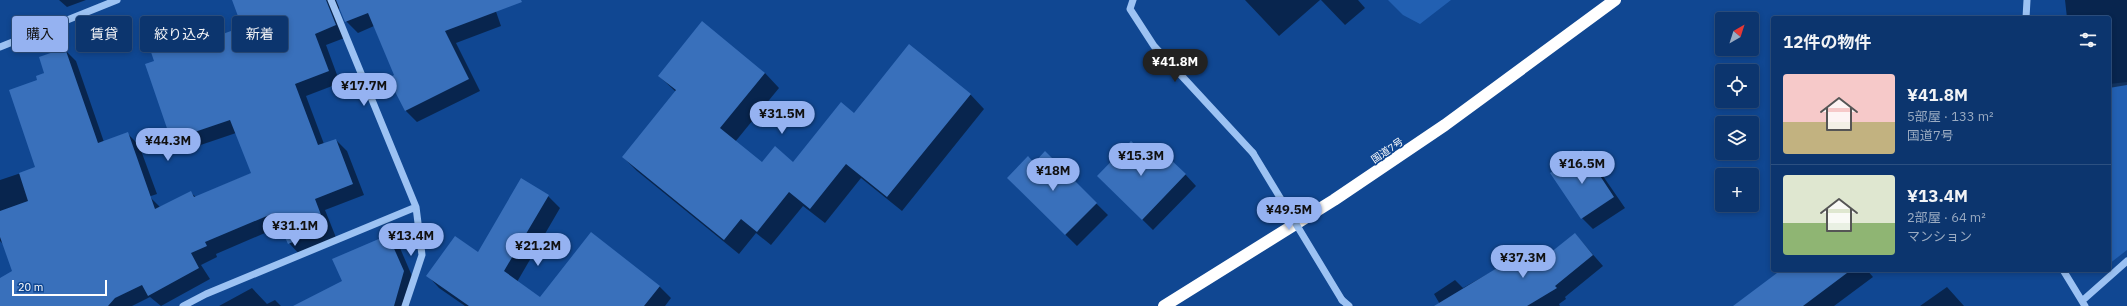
<!DOCTYPE html>
<html lang="ja">
<head>
<meta charset="utf-8">
<style>
  :root { --surface:#0c356e; --page:#1a4076; --text:#f1f3f6; --muted:#9aabc2; --line:#2c5081; --accent:#95b2f1 }
  body { margin:0; font-family:"IBM Plex Sans","Noto Sans JP",sans-serif; background:var(--page); color:var(--text); height:100vh; display:flex; flex-direction:column; font-size:15px; white-space:nowrap }
  * { box-sizing:border-box; margin:0 }
  p { font-size:13px; color:var(--muted) }
  .icon { flex:none; width:22px; height:22px; fill:none; stroke:currentColor; stroke-width:2; stroke-linecap:round; stroke-linejoin:round }
  .map { position:relative; flex:1; overflow:hidden }
  .panel { position:absolute; left:1771px; top:16px; width:340px; height:256px; display:flex; flex-direction:column; background:var(--surface); border-radius:4px; box-shadow:0 2px 6px #0003,0 0 0 1px var(--line) }
  .panel>* { flex:none }
  .hud { position:absolute; left:12px; top:16px; width:380px; height:36px; display:flex; gap:8px }
  .needle { width:26px; rotate:39deg }
  .controls { position:absolute; left:1715px; top:12px; display:grid; gap:8px }
  .controls a { display:grid; place-items:center; width:44px; height:44px; border-radius:4px; background:var(--surface); box-shadow:0 2px 6px #0003,0 0 0 1px var(--line); font-size:20px }
  .scale { position:absolute; left:12px; bottom:10px; width:95px; box-sizing:border-box; padding-left:4px; border:2px solid #fff; border-top:0; font-size:11px; line-height:14px; white-space:nowrap; color:#fff; -webkit-text-stroke:3px #104792; paint-order:stroke }
  .price { position:absolute; translate:-50% -34px; padding:0 9px; border-radius:14px; background:var(--accent); color:#111; font-size:13px; line-height:26px; filter:drop-shadow(0 1px 2px #0008) }
  .price::after { content:''; position:absolute; left:50%; top:24px; width:12px; height:9px; margin-left:-6px; background:inherit; clip-path:polygon(0 0,100% 0,50% 100%) }
  .price.current { background:#222; color:#fff }
  ul { padding:0; list-style:none }
  li { display:flex; align-items:center; gap:12px; height:100px; padding:0 12px }
  li+li { border-top:1px solid var(--line) }
  li span { display:grid; place-items:center; flex:none; width:112px; height:80px; border-radius:4px; color:#555 }
  li>.icon { margin-inline-start:auto }
  span .icon { width:48px; height:48px; fill:#fffc; stroke-width:1 }
  li b { font-size:17px }
  h2 { display:flex; justify-content:space-between; align-items:center; height:48px; padding:0 12px; font-size:17px }
  .tag { padding:0 14px; border-radius:4px; background:var(--surface); box-shadow:0 2px 6px #0003,0 0 0 1px var(--line); font-size:14px; line-height:36px }
  .tag.current { background:var(--accent); color:#111 }
  .map>svg:first-child { display:block }
  .green { fill:#2260b2 }
  .shadow { fill:#0007 }
  .building { fill:#3970bb }
  .lines { fill:none; stroke-linecap:round; stroke-linejoin:round }
  .minor { stroke:#9cc2f3; stroke-width:7 }
  .highway { stroke:#fff; stroke-width:12 }
  .minor-bridge { stroke:#9cc2f3; stroke-width:7 }
  .labels { text-anchor:middle; stroke-width:3.5; stroke-linejoin:round; paint-order:stroke }
  .street-label { font-size:10px; fill:#fff; stroke:#104792 }
</style>
</head>
<body>
<div class="map">
<svg width="2127" height="306" viewBox="0 0 2127 306">
  <rect width="100%" height="100%" fill="#104792"/>
  <path class="green" d="M 1388,0 L 1451,0 L 1420,24 L 1403,15 Z
    M 2127,82 L 2127,250 L 2109,264 L 2109,84 Z"/>
  <path class="shadow" d="M 59,0 L 86,0 L 67,7 Z
    M 233,0 L 492,0 L 501,26 L 456,43 L 480,91 L 417,122 L 406,111 L 390,78 L 395,75 L 374,26 L 358,33 L 346,21 L 340,6 L 337,13 L 347,37 L 326,45 L 340,83 L 306,96 L 324,144 L 336,140 L 347,151 L 364,195 L 325,210 L 337,240 L 300,255 L 289,243 L 281,226 L 216,254 L 217,257 L 201,265 L 210,279 L 161,306 L 150,297 L 132,306 L 5,306 L 0,297 L 0,279 L 151,198 L 160,207 L 191,193 L 196,197 L 252,173 L 236,133 L 183,151 L 172,139 L 156,61 L 190,29 L 202,43 L 244,27 Z
    M 1245,0 L 1320,0 L 1279,36 Z
    M 1321,0 L 1358,0 L 1365,8 L 1345,25 Z
    M 2065,0 L 2127,0 L 2127,85 L 2109,88 L 2109,18 L 2067,18 Z
    M 64,49 L 76,61 L 104,142 L 127,133 L 139,145 L 157,194 L 4,245 L 0,241 L 0,180 L 36,168 L 38,80 Z
    M 765,73 L 779,88 L 735,142 L 762,164 L 794,163 L 854,114 L 970,94 L 984,109 L 902,211 L 861,178 L 825,223 L 803,206 L 771,245 L 756,233 L 739,254 L 637,171 L 623,157 L 676,92 L 659,76 Z
    M 1583,151 L 1594,163 L 1625,208 L 1593,229 L 1582,218 Z
    M 1045,153 L 1108,215 L 1077,246 L 1008,178 L 1034,164 Z
    M 1143,154 L 1185,174 L 1196,186 L 1153,230 L 1098,176 Z
    M 521,180 L 548,196 L 560,208 L 517,282 L 541,299 L 659,286 L 671,298 L 665,306 L 465,306 L 439,288 L 428,276 L 478,254 Z
    M 1575,234 L 1603,266 L 1565,297 L 1566,299 L 1559,304 L 1560,306 L 1441,306 L 1434,294 L 1455,280 L 1463,288 L 1507,263 L 1511,267 L 1534,253 L 1542,261 Z
    M 388,236 L 400,248 L 415,283 L 409,306 L 295,306 L 343,282 Z
    M 1783,270 L 1867,270 L 1873,277 L 1834,306 L 1759,306 Z
    M 1947,287 L 1964,306 L 1920,306 Z
    M 252,288 L 267,304 L 275,300 L 281,306 L 219,306 Z"/>
  <path class="building" d="M 232,0 L 326,0 L 336,25 L 315,34 L 329,71 L 295,84 L 318,145 L 336,139 L 353,184 L 315,199 L 326,228 L 288,244 L 274,213 L 205,242 L 207,246 L 191,253 L 199,268 L 148,296 L 142,285 L 115,298 L 108,306 L 0,306 L 0,278 L 12,271 L 0,237 L 0,211 L 28,201 L 19,173 L 35,167 L 9,90 L 37,80 L 36,76 L 44,73 L 39,57 L 65,48 L 98,143 L 128,132 L 155,209 L 191,191 L 194,197 L 251,173 L 230,120 L 171,140 L 145,64 L 154,61 L 148,43 L 190,28 L 195,44 L 242,27 Z
    M 336,0 L 521,0 L 522,2 L 445,31 L 469,79 L 405,111 L 388,78 L 394,75 L 368,13 L 345,22 Z
    M 702,21 L 765,73 L 720,128 L 762,162 L 775,146 L 793,162 L 841,102 L 854,113 L 909,44 L 971,94 L 887,197 L 846,164 L 810,209 L 789,192 L 757,232 L 741,219 L 724,240 L 622,157 L 676,90 L 658,76 Z
    M 1131,141 L 1143,152 L 1153,143 L 1186,174 L 1142,220 L 1097,176 Z
    M 1583,150 L 1614,197 L 1581,219 L 1550,173 Z
    M 1045,151 L 1097,203 L 1065,235 L 1007,178 L 1028,156 L 1034,163 Z
    M 521,178 L 549,195 L 504,271 L 540,297 L 591,232 L 660,286 L 644,306 L 469,306 L 426,276 L 455,236 L 478,252 Z
    M 1575,233 L 1593,255 L 1555,286 L 1557,288 L 1527,306 L 1434,306 L 1507,262 L 1510,266 L 1535,252 L 1540,261 Z
    M 388,235 L 404,271 L 394,306 L 293,306 L 342,281 L 332,259 Z
    M 1781,270 L 1851,270 L 1803,306 L 1733,306 Z"/>
  <g class="lines">
    <path class="minor" d="M 331,0 L 416,207 L 422,255 L 405,306
      M 1133,0 L 1130,9 L 1154,46 L 1253,153
      M 2026,18 L 2027,0
      M 0,47 L 117,0
      M 2063,270 L 2085,306
      M 1342,300 L 1349,306
      M 2082,301 L 2127,261
      M 183,306 L 206,294 L 416,207"/>
    <path class="highway" d="M 1164,306 L 1334,200 L 1445,125 L 1615,0"/>
    <path class="minor-bridge" d="M 1253,153 L 1342,300"/>
  </g>
  <g class="labels">
    <g class="street-label">
      <text transform="translate(1387 150) rotate(-34)" y="4">国道7号</text>
    </g>
  </g>
</svg>
<div class="controls">
<a><svg class="needle" viewBox="-14 -14 28 28"><path d="M0-13l5 13h-10z" fill="#e53935"/><path d="M0 13l5-13h-10z" fill="#9aabc2"/></svg></a>
<a><svg class="icon" aria-label="locate" viewBox="0 0 24 24"><circle cx="12" cy="12" r="6"/><path d="M12 2v4M12 18v4M2 12h4M18 12h4"/></svg></a>
<a><svg class="icon" aria-label="layers" viewBox="0 0 24 24"><path d="M12 4l9 5-9 5-9-5zM3 14l9 5 9-5"/></svg></a>
<a>+</a>
</div>
<div class="scale">20 m</div>
<b class="price current" style="left:1175px;top:83px">¥41.8M</b>
<b class="price" style="left:364px;top:107px">¥17.7M</b>
<b class="price" style="left:782px;top:135px">¥31.5M</b>
<b class="price" style="left:168px;top:162px">¥44.3M</b>
<b class="price" style="left:1141px;top:177px">¥15.3M</b>
<b class="price" style="left:1582px;top:185px">¥16.5M</b>
<b class="price" style="left:1053px;top:192px">¥18M</b>
<b class="price" style="left:1289px;top:231px">¥49.5M</b>
<b class="price" style="left:295px;top:247px">¥31.1M</b>
<b class="price" style="left:411px;top:257px">¥13.4M</b>
<b class="price" style="left:538px;top:267px">¥21.2M</b>
<b class="price" style="left:1523px;top:279px">¥37.3M</b>
<div class="hud">
<a class="tag current">購入</a>
<a class="tag">賃貸</a>
<a class="tag">絞り込み</a>
<a class="tag">新着</a>
</div>
<section class="panel">
<h2>12件の物件<svg class="icon" aria-label="filters" viewBox="0 0 24 24"><path d="M4 7h16M4 17h16"/><circle cx="9" cy="7" r="2"/><circle cx="15" cy="17" r="2"/></svg></h2>
<ul>
<li><span style="background:linear-gradient(#f6c9c9 60%,#c2b280 0)"><svg class="icon" aria-label="home" viewBox="0 0 24 24"><path d="M3 11l9-7 9 7M6 9v11h12V9"/></svg></span><div><b>¥41.8M</b><p>5部屋 · 133 m²</p><p>国道7号</p></div></li>
<li><span style="background:linear-gradient(#dfe7d0 60%,#8fb573 0)"><svg class="icon" aria-label="home" viewBox="0 0 24 24"><path d="M3 11l9-7 9 7M6 9v11h12V9"/></svg></span><div><b>¥13.4M</b><p>2部屋 · 64 m²</p><p>マンション</p></div></li>
</ul>
</section>
</div>
</body>
</html>
